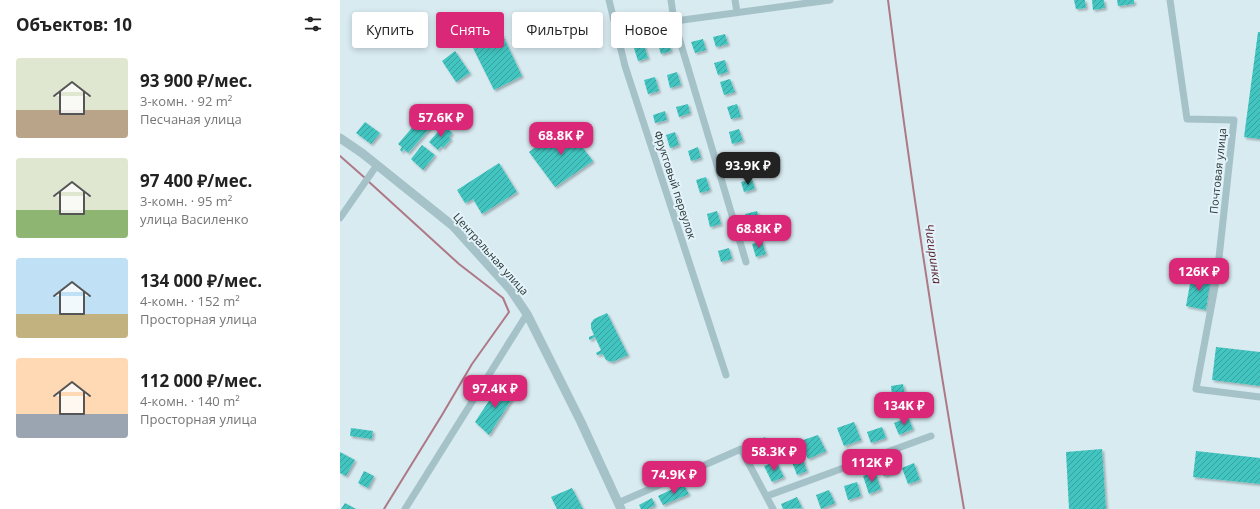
<!DOCTYPE html>
<html lang="ru">
<head>
<meta charset="utf-8">
<style>
  :root { --surface:#fff; --page:#f2f2f2; --text:#222; --muted:#767676; --accent:#db2777 }
  body { margin:0; font-family:"Open Sans",sans-serif; background:var(--page); color:var(--text); height:100vh; display:flex; flex-direction:column; font-size:15px; white-space:nowrap }
  * { box-sizing:border-box; margin:0 }
  p { font-size:13px; color:var(--muted) }
  .icon { flex:none; width:22px; height:22px; fill:none; stroke:currentColor; stroke-width:2; stroke-linecap:round; stroke-linejoin:round }
  .map { position:relative; flex:1; overflow:hidden }
  .details { display:flex; flex-direction:column; background:var(--surface); width:340px }
  .details>* { flex:none }
  .guide { position:absolute; left:12px; top:12px; width:380px; height:36px; display:flex; gap:8px }
  .price { position:absolute; translate:-50% -34px; padding:0 9px; border-radius:8px; background:var(--accent); color:#fff; font-size:13px; line-height:26px; filter:drop-shadow(0 1px 2px #0008) }
  .price::after { content:''; position:absolute; left:50%; top:24px; width:12px; height:9px; margin-left:-6px; background:inherit; clip-path:polygon(0 0,100% 0,50% 100%) }
  .price.active { background:#222; color:#fff }
  ul { padding:0; list-style:none }
  li { display:flex; align-items:center; gap:12px; height:100px; padding:0 16px }
  li span { display:grid; place-items:center; flex:none; width:112px; height:80px; border-radius:4px; color:#555 }
  li>.icon { margin-inline-start:auto }
  span .icon { width:48px; height:48px; fill:#fffc; stroke-width:1 }
  li b { font-size:17px }
  h2 { display:flex; justify-content:space-between; align-items:center; height:48px; padding:0 16px; font-size:17px }
  .tag { padding:0 14px; border-radius:4px; background:var(--surface); box-shadow:0 2px 6px #0003; font-size:14px; line-height:36px }
  .tag.active { background:var(--accent); color:#fff }
  main { display:flex; flex:1; min-height:0 }
  .map>svg:first-child { display:block }
  .lines { fill:none; stroke-linecap:round; stroke-linejoin:round }
  .stream { stroke:#ae7885; stroke-width:2 }
  .building { fill:url(#building-hatch); filter:url(#shadow) }
  .minor { stroke:#a5c2c9; stroke-width:7 }
  .tertiary { stroke:#a5c2c9; stroke-width:9 }
  .labels { text-anchor:middle; stroke-width:4; stroke-linejoin:round; paint-order:stroke }
  .street-label { font-size:11px; fill:#263434; stroke:#e4f3f9 }
  .water-label { font-size:12px; font-style:italic; fill:#551c28; stroke:#e4f3f9 }
</style>
</head>
<body>
<main>
<section class="details">
<h2>Объектов: 10<svg class="icon" aria-label="filters" viewBox="0 0 24 24"><path d="M4 7h16M4 17h16"/><circle cx="9" cy="7" r="2"/><circle cx="15" cy="17" r="2"/></svg></h2>
<ul>
<li><span style="background:linear-gradient(#dfe7d0 65%,#b9a48a 0)"><svg class="icon" aria-label="home" viewBox="0 0 24 24"><path d="M3 11l9-7 9 7M6 9v11h12V9"/></svg></span><div><b>93 900 ₽/мес.</b><p>3-комн. · 92 m²</p><p>Песчаная улица</p></div></li>
<li><span style="background:linear-gradient(#dfe7d0 65%,#8fb573 0)"><svg class="icon" aria-label="home" viewBox="0 0 24 24"><path d="M3 11l9-7 9 7M6 9v11h12V9"/></svg></span><div><b>97 400 ₽/мес.</b><p>3-комн. · 95 m²</p><p>улица Василенко</p></div></li>
<li><span style="background:linear-gradient(#bfe0f5 70%,#c2b280 0)"><svg class="icon" aria-label="home" viewBox="0 0 24 24"><path d="M3 11l9-7 9 7M6 9v11h12V9"/></svg></span><div><b>134 000 ₽/мес.</b><p>4-комн. · 152 m²</p><p>Просторная улица</p></div></li>
<li><span style="background:linear-gradient(#ffd9b3 70%,#9aa5b1 0)"><svg class="icon" aria-label="home" viewBox="0 0 24 24"><path d="M3 11l9-7 9 7M6 9v11h12V9"/></svg></span><div><b>112 000 ₽/мес.</b><p>4-комн. · 140 m²</p><p>Просторная улица</p></div></li>
</ul>
</section>
<div class="map">
<svg width="920" height="509" viewBox="0 0 920 509">
  <defs>
    <pattern id="building-hatch" width="6" height="6" patternUnits="userSpaceOnUse"><rect width="6" height="6" fill="#42c5c0"/><path d="M-1 1l2-2M0 6l6-6M5 7l2-2" fill="none" stroke="#37a19d"/></pattern>
    <filter id="shadow"><feDropShadow dx="2" dy="2" stdDeviation="1" flood-color="#0004"/></filter>
  </defs>
  <rect width="100%" height="100%" fill="#d8ebf1"/>
  <g class="lines">
    <path class="stream" d="M 548,0 C 569,170 595,340 624,509
      M 0,156 L 25,178
      M 28,181 L 119,264 L 163,298 L 169,312 L 132,364 L 102,415 L 44,509"/>
  </g>
  <path class="building" d="M 734,0 L 745,0 L 746,8 L 736,9 Z
    M 752,0 L 764,0 L 765,8 L 753,10 Z
    M 777,0 L 794,0 L 794,4 L 778,6 Z
    M 918,32 L 920,32 L 920,139 L 904,137 Z
    M 162,34 L 182,76 L 154,90 L 133,48 Z
    M 385,34 L 388,44 L 376,47 L 373,37 Z
    M 327,38 L 331,51 L 321,54 L 317,41 Z
    M 363,39 L 366,50 L 355,53 L 351,42 Z
    M 304,45 L 308,58 L 298,61 L 294,48 Z
    M 115,51 L 130,73 L 116,82 L 102,61 Z
    M 385,60 L 388,72 L 378,75 L 374,63 Z
    M 337,72 L 341,85 L 330,88 L 327,75 Z
    M 315,77 L 319,91 L 308,94 L 304,80 Z
    M 390,79 L 395,92 L 384,95 L 380,82 Z
    M 348,104 L 350,113 L 339,117 L 336,107 Z
    M 397,104 L 401,117 L 391,119 L 387,107 Z
    M 89,108 L 100,117 L 68,153 L 64,149 L 62,152 L 60,150 L 62,147 L 58,144 Z
    M 325,111 L 327,120 L 315,123 L 313,115 Z
    M 25,122 L 40,133 L 31,144 L 16,133 Z
    M 104,125 L 112,133 L 109,137 L 111,139 L 103,148 L 101,146 L 98,150 L 89,142 Z
    M 225,125 L 253,161 L 215,187 L 189,152 Z
    M 399,129 L 403,141 L 392,144 L 389,132 Z
    M 335,132 L 339,145 L 330,148 L 326,135 Z
    M 82,145 L 95,155 L 83,170 L 71,159 Z
    M 358,147 L 361,158 L 351,161 L 348,151 Z
    M 406,152 L 410,164 L 399,167 L 395,155 Z
    M 159,163 L 177,192 L 142,214 L 133,199 L 125,203 L 117,190 Z
    M 366,177 L 370,190 L 360,193 L 356,180 Z
    M 412,179 L 415,189 L 404,192 L 401,182 Z
    M 377,211 L 381,224 L 370,227 L 367,214 Z
    M 417,211 L 420,222 L 409,225 L 405,214 Z
    M 422,241 L 426,254 L 416,257 L 412,244 Z
    M 389,248 L 392,259 L 381,262 L 378,251 Z
    M 852,273 L 871,277 L 866,310 L 846,306 Z
    M 267,313 L 288,355 L 272,362 L 266,360 L 263,354 L 257,355 L 256,353 L 261,350 L 255,337 L 250,340 L 249,339 L 249,337 L 254,335 L 251,328 L 251,323 L 254,319 Z
    M 876,347 L 920,352 L 920,386 L 872,380 Z
    M 160,384 L 175,394 L 149,435 L 135,422 Z
    M 563,384 L 566,401 L 553,403 L 551,386 Z
    M 568,417 L 573,429 L 559,435 L 554,423 Z
    M 514,422 L 521,440 L 504,446 L 497,428 Z
    M 542,427 L 546,438 L 531,443 L 527,432 Z
    M 11,428 L 33,431 L 32,439 L 10,436 Z
    M 478,435 L 486,451 L 468,459 L 460,441 Z
    M 425,437 L 433,452 L 421,458 L 414,442 Z
    M 762,449 L 766,509 L 729,509 L 726,452 Z
    M 856,451 L 920,458 L 920,484 L 853,477 Z
    M 0,452 L 15,460 L 6,476 L 0,473 Z
    M 463,459 L 467,471 L 457,475 L 452,462 Z
    M 436,461 L 444,477 L 432,482 L 424,466 Z
    M 554,461 L 558,471 L 544,476 L 540,467 Z
    M 574,463 L 580,480 L 568,484 L 562,468 Z
    M 24,471 L 34,476 L 28,488 L 18,483 Z
    M 535,472 L 541,489 L 529,494 L 523,476 Z
    M 517,482 L 521,496 L 508,500 L 504,486 Z
    M 343,484 L 349,494 L 323,505 L 318,496 Z
    M 232,488 L 243,509 L 217,509 L 211,497 Z
    M 489,490 L 495,503 L 481,509 L 476,495 Z
    M 457,497 L 462,508 L 443,509 L 441,504 Z
    M 312,498 L 315,505 L 308,509 L 301,509 L 299,505 Z
    M 5,503 L 16,509 L 1,509 Z"/>
  <g class="lines">
    <path class="minor" d="M 269,0 L 285,66 L 386,375
      M 331,0 L 334,21 L 406,262
      M 395,0 L 397,12
      M 830,0 L 847,119 L 894,120 L 877,276 L 856,389 L 920,397
      M 276,29 L 490,0
      M 0,218 L 37,165
      M 427,496 L 591,436
      M 278,503 L 401,449 L 433,509
      M 65,509 L 187,314"/>
    <path class="tertiary" d="M 0,138 L 22,153 L 113,226 L 170,289 L 187,314 L 241,422 L 281,509"/>
  </g>
  <g class="labels">
    <g class="street-label">
      <text transform="translate(878 171) rotate(-84)" y="4">Почтовая улица</text>
      <text transform="translate(335 185) rotate(72)" y="4">Фруктовый переулок</text>
      <text transform="translate(151 254) rotate(48)" y="4">Центральная улица</text>
    </g>
    <g class="water-label">
      <text transform="translate(593 254) rotate(82)" y="4">Чигиринка</text>
    </g>
  </g>
</svg>
<b class="price" style="left:101px;top:138px">57.6K ₽</b>
<b class="price" style="left:221px;top:156px">68.8K ₽</b>
<b class="price active" style="left:408px;top:186px">93.9K ₽</b>
<b class="price" style="left:419px;top:249px">68.8K ₽</b>
<b class="price" style="left:859px;top:292px">126K ₽</b>
<b class="price" style="left:155px;top:409px">97.4K ₽</b>
<b class="price" style="left:564px;top:426px">134K ₽</b>
<b class="price" style="left:434px;top:472px">58.3K ₽</b>
<b class="price" style="left:532px;top:483px">112K ₽</b>
<b class="price" style="left:334px;top:495px">74.9K ₽</b>
<div class="guide">
<a class="tag">Купить</a>
<a class="tag active">Снять</a>
<a class="tag">Фильтры</a>
<a class="tag">Новое</a>
</div>
</div>
</main>
</body>
</html>
